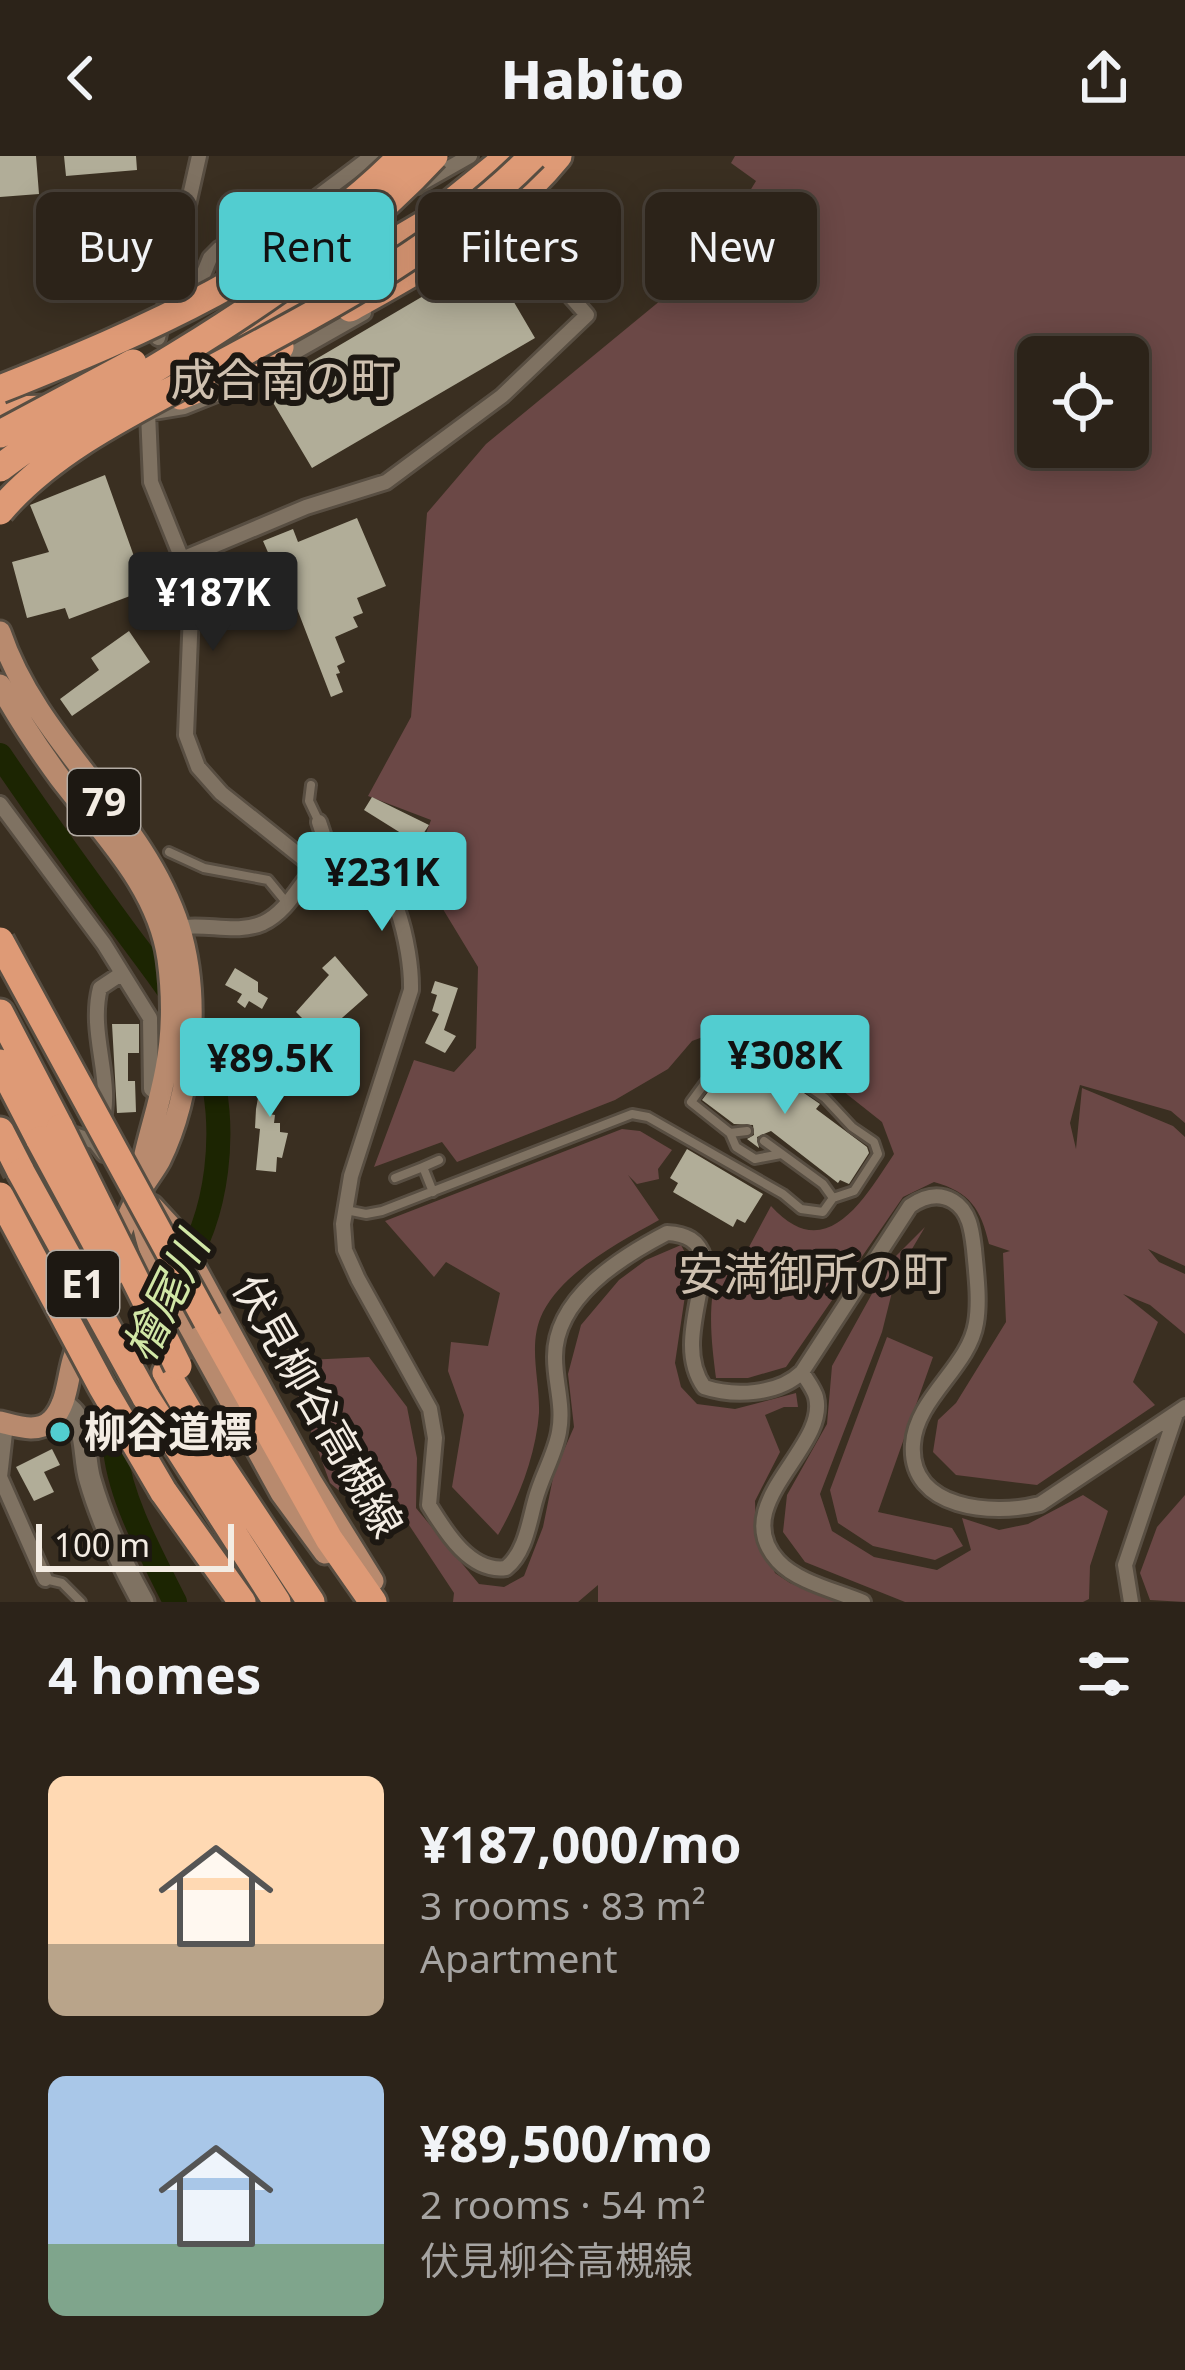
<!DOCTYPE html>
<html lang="en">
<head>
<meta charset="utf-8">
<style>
  :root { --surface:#2c2319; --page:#342b22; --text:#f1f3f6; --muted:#a6a4a2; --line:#484038; --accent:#52cdd0 }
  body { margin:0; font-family:"Noto Sans","Noto Sans JP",sans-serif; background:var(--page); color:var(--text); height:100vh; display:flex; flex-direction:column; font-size:45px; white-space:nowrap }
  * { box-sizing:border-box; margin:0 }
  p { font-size:39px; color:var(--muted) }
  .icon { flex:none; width:66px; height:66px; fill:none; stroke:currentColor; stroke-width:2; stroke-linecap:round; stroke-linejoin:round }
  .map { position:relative; height:1446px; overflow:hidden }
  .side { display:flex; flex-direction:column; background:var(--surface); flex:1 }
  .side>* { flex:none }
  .top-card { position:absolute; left:36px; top:36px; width:1113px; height:108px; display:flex; gap:24px }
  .buttons { position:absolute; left:1017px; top:180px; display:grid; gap:24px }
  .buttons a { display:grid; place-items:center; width:132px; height:132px; border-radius:18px; background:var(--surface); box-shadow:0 6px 30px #0003,0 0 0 3px var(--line); font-size:60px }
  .scale { position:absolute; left:36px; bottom:30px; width:198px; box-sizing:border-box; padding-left:12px; border:6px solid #f3ece3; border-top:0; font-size:33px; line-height:42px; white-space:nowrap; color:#f3ece3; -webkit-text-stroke:9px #1d1812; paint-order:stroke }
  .price { position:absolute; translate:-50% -102px; padding:0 27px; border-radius:12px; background:var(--accent); color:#111; font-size:39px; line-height:78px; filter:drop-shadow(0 3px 6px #0008) }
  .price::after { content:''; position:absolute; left:50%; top:72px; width:36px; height:27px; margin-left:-18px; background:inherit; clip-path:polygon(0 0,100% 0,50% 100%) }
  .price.current { background:#222; color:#fff }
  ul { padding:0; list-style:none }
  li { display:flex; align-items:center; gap:36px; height:300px; padding:0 48px }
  li span { display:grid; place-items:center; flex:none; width:336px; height:240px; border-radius:18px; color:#555 }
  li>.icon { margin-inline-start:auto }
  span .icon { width:144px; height:144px; fill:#fffc; stroke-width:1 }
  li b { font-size:51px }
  h2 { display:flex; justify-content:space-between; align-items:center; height:144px; padding:0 48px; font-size:51px }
  .tag { padding:0 42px; border-radius:18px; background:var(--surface); box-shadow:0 6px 30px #0003,0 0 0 3px var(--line); font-size:42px; line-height:108px }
  .tag.current { background:var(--accent); color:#111 }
  header { display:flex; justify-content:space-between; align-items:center; height:156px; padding:0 48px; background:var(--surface); font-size:54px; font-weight:800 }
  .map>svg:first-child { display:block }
  .green { fill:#6b4846; fill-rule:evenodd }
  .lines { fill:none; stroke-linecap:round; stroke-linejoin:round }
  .river { stroke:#1c2502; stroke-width:24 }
  .building { fill:#b1ad98 }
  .minor-tunnel { stroke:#564b3e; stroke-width:14; stroke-dasharray:14 7; stroke-linecap:butt }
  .service-casing { stroke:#584e42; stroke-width:14 }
  .minor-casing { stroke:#584e42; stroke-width:20 }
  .secondary-casing { stroke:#584e42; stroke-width:27 }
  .primary-casing { stroke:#584e42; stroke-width:27 }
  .motorway-casing { stroke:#584e42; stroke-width:33 }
  .service { stroke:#7f7262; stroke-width:8 }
  .minor { stroke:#7f7262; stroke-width:14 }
  .secondary { stroke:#7f7262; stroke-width:21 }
  .primary { stroke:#b88a6e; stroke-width:21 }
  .motorway { stroke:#de9a76; stroke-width:27 }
  .motorway-bridge-casing { stroke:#584e42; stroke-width:33; stroke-linecap:butt }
  .motorway-bridge { stroke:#de9a76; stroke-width:27 }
  .poi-dot { fill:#52cdd0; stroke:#1d1812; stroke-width:4.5 }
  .labels { text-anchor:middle; stroke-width:12; stroke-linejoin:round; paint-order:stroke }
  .shield { fill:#1d1812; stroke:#b3aca4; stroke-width:3 }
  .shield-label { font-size:39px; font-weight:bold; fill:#f3ece3 }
  .street-label { font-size:42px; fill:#f3ece3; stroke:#1d1812 }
  .poi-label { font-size:42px; font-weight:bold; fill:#f3ece3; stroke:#1d1812; text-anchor:start }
  .neighbourhood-label { font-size:45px; fill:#cfc1b0; stroke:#1d1812 }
  .water-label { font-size:45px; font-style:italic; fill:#d1e7a6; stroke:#1d1812 }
</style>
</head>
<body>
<header><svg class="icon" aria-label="back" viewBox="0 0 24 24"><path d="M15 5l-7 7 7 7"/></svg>Habito<svg class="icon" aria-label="share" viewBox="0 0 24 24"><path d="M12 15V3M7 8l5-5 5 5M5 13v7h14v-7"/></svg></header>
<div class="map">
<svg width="1185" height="1446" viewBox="0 0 1185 1446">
  <rect width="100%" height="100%" fill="#3a2f21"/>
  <path class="green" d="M 735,0 L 1185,0 L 1185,967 L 1171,955 L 1080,929 L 1070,967 L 1076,993 L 1082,932 L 1173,970 L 1185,981 L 1185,1110 L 1148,1093 L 1159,1106 L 1185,1118 L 1185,1178 L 1150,1149 L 1123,1138 L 1158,1166 L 1133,1226 L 1155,1249 L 1037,1329 L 956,1319 L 933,1296 L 938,1264 L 956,1247 L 1006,1166 L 1003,1097 L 1010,1095 L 989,1088 C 981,1053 970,1036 934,1026 L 903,1041 L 786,1211 L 748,1222 L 716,1222 C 711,1182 704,1131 728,1096 L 749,1091 L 771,1050 C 826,1111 864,1043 894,998 L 882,966 L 785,889 L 741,867 L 692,885 L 668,913 L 615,944 L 457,1006 L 442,986 L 374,1011 L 414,904 L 454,916 L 476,892 L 478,811 L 415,707 L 431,664 L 368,640 L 411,561 L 427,357 L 486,288 L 706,107 L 756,25 L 731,7 ZM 1038,201 L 1128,201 L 1128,291 L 1038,291 Z
    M 622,973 L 640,975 L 672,994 L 658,1013 L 659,1023 L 637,1028 L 628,1019 L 659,1064 C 620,1086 565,1114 543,1156 C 527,1188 540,1222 539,1257 C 536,1298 519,1343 498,1379 L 452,1331 L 464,1259 L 448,1215 L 451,1186 L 488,1190 L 500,1137 L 446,1106 L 434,1121 L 385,1065 Z
    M 925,1071 L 896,1120 L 882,1176 L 820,1338 L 832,1375 L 874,1401 L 937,1414 L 971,1394 L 962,1362 L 999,1374 L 1028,1368 L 1083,1339 L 1108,1355 L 1090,1410 L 1089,1443 L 1083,1446 L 905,1446 L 805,1406 L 783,1376 L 787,1339 L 827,1268 L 832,1210 L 889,1107 Z
    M 681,1089 L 690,1106 L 675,1207 L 681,1231 L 697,1248 L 735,1253 L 796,1237 L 798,1251 L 784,1251 L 765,1259 L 780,1296 L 755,1345 L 756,1372 L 775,1417 L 790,1427 L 839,1446 L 598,1446 L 598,1429 L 578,1446 L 453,1446 L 454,1437 L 409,1369 L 360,1352 L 330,1327 L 285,1205 L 369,1201 L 407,1251 L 417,1302 L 416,1352 L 479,1428 L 504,1431 L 524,1420 L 543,1371 L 554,1317 L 574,1271 L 568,1218 L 581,1169 L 619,1124 L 646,1104 Z
    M 887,1181 L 933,1201 L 878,1356 L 952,1372 L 963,1390 L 935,1404 L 873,1390 L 838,1367 L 830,1334 Z
    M 1185,1339 L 1185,1446 L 1150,1444 L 1140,1417 L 1157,1371 Z"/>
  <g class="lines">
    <path class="river" d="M 0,599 C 40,658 81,715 123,772 C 153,813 189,856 207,904 C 229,964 219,1067 178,1117
      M 158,1145 C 83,1270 114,1326 175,1446"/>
  </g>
  <path class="building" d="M 0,0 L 36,0 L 39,38 L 0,41 Z
    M 64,0 L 136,0 L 137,14 L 66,20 Z
    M 488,102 L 535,182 L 312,312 L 265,233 Z
    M 105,319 L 146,434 L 69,463 L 65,452 L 27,462 L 12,406 L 49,396 L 30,349 Z
    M 357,362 L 386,430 L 357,442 L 363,457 L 353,461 L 358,471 L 335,481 L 345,506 L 337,510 L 340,517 L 336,518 L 343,536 L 331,541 L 286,424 L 281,426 L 263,385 L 293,373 L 298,386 Z
    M 129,475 L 150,506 L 72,560 L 60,543 L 99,514 L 91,502 Z
    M 372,641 L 429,669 L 410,698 L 397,690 L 404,679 L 364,654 Z
    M 335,800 L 368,839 L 334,869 L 299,890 L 289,874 L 304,864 L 296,856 L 329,819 L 322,812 Z
    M 235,812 L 258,826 L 258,836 L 268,842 L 262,853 L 249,845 L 245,852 L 237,846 L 242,838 L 225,829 Z
    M 435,825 L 458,832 L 444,874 L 456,880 L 445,897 L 425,887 L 439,858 L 432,855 L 437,839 L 431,837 Z
    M 112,868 L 139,868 L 139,897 L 128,897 L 128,925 L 135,925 L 136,956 L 117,957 Z
    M 740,893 L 820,948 L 816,953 L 867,991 L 869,997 L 849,1028 L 840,1024 L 838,1027 L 771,975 L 757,981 L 759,992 L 747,983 L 754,979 L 753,969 L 734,968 L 702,944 Z
    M 264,909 L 291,920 L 283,940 L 271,937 L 269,958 L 275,959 L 274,967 L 280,967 L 280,976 L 288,977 L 282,1002 L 277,1001 L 276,1016 L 256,1014 L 260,973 L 255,972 L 256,953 Z
    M 687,993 L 763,1038 L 745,1067 L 737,1063 L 733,1071 L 673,1036 L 678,1027 L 670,1022 Z
    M 52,1293 L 60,1309 L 44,1316 L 54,1336 L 34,1345 L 16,1311 Z"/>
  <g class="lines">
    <path class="minor-tunnel" d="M 0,1017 L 49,992"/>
    <g class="service-casing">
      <path id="service" d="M 192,457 L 267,438
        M 311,629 L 309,645 L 318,664
        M 169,696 L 204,712 L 268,724 L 286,746
        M 747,975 L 730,977 L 691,946 L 738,882 L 825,942 L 852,971 L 874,986 L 878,998 L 854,1035 L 833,1042
        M 730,977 L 736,991 L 755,1003 L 781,998
        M 423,1011 L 439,1004
        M 395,1022 L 423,1011 L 433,1036
        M 346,1054 L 366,1058 L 382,1055 L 632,958 L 648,961 L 783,1038 L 801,1053 L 823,1056 L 833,1042 L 823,1028 L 764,985
        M 45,1423 L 62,1427 L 81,1446"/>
    </g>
    <g class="minor-casing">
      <path id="minor" d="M 417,30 L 470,0
        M 192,146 L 210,102 L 219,93 L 308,48 L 372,0 L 386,15
        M 158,182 L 199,0
        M 274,208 L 364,157
        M 234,231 L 184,251 L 148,257 L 151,326 L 182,403 L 191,457 L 186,579 L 198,611 L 221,637 L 315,712
        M 182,403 L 306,351 L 386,326 L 502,240 L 587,159 L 507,68
        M 0,648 L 104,788 L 150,862 L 151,933 L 160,940
        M 319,666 L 329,696
        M 176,772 C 205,766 236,779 263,767 C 299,750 308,699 348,690 C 393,704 412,793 411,834 L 351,1020 L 343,1068 L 345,1094 L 358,1123 L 430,1253 L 435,1282 L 429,1349 C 446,1377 471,1417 506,1412 C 525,1397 529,1367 535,1345 C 541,1321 555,1299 559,1276 C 564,1250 555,1227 555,1202 C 554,1142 621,1101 667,1077 C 686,1078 699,1084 704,1103 C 702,1145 678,1194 704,1231 C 734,1241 778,1239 802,1216 L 910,1050 C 923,1041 938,1036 953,1045 C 970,1055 972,1076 974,1093 C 976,1116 980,1144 976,1167 C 969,1211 916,1242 913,1288 C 908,1354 994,1360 1040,1348 L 1185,1251
        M 101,970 C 115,926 88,879 100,832 L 121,818
        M 75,979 L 95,986 L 104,998
        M 802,1216 C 806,1223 814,1233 816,1241 C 829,1292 726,1348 778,1405 C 797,1426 837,1435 863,1446
        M 6,1268 L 0,1321 L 45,1423
        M 1131,1446 L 1125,1409 L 1176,1258"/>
    </g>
    <g class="secondary-casing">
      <path id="secondary" d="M 62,1248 C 90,1262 82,1298 90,1324 C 102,1366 122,1408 143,1446"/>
    </g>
    <g class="primary-casing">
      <path id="primary" d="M 0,476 C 38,589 144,660 179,771 C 201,841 192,938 160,1004 C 153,1017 142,1029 136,1043 C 120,1076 107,1110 95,1144 C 88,1164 79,1184 73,1204 C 67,1225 67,1248 52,1264 C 38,1278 17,1270 0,1266
        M 0,529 C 18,562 38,592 60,622 C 102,677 158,731 168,803 C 173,840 173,876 166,913 C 151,994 122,1026 156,1110 L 281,1337 L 325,1397
        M 152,1050 L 175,1075 L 311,1325 L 373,1425"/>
    </g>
    <g class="motorway-casing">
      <path id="motorway" d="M 350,152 C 427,109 501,70 558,0
        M 184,204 L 224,187 L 425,68 L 509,0
        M 180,240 L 221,224 L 280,191
        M 0,254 L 52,253
        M 0,857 L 60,972
        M 0,907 L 40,984
        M 0,975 L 21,1016
        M 207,1165 L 329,1383 L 373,1446
        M 166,1217 L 220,1309 L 311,1446
        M 145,1240 L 277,1446
        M 163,1335 L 242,1446"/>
    </g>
    <use href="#service" class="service"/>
    <use href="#minor" class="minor"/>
    <use href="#secondary" class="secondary"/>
    <use href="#primary" class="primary"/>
    <use href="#motorway" class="motorway"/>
    <g class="motorway-bridge-casing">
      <path id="motorway-bridge" d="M 0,233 C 145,175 291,113 402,0
        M 0,278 L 133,207
        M 0,312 C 56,269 119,235 179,198 C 269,143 362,78 434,0
        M 0,355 C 50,296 129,257 197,221 C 314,158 439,96 533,0
        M 0,785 L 207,1165
        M 60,972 L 178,1210
        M 40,984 L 112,1117
        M 21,1016 L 145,1240
        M 0,1040 L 102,1231 L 163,1335"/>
    </g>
    <use href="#motorway-bridge" class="motorway-bridge"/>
  </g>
  <circle class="poi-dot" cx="60" cy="1276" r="12"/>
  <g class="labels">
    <g class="shield">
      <rect x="68" y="613" width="72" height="66" rx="9"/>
      <rect x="47" y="1095" width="72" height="66" rx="9"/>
    </g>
    <g class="shield-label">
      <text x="104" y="660">79</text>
      <text x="83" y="1142">E1</text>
    </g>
    <g class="street-label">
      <text transform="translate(318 1250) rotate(60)" y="15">伏見柳谷高槻線</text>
    </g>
    <g class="poi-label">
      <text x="84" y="1291">柳谷道標</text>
    </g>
    <g class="neighbourhood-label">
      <text x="283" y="240">成合南の町</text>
      <text x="813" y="1134">安満御所の町</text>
    </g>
    <g class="water-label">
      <text transform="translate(166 1141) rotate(-64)" y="16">檜尾川</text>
    </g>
  </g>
</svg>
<div class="buttons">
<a><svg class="icon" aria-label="locate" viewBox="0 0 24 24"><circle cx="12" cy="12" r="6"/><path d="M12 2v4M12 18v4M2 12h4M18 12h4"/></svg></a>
</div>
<div class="scale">100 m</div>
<b class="price current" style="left:213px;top:498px">¥187K</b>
<b class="price" style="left:382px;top:778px">¥231K</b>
<b class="price" style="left:785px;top:961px">¥308K</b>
<b class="price" style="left:270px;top:964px">¥89.5K</b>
<div class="top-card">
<a class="tag">Buy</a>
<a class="tag current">Rent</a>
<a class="tag">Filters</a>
<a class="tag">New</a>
</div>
</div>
<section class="side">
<h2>4 homes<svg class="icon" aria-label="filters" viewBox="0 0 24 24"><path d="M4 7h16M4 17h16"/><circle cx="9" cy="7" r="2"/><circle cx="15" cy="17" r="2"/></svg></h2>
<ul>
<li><span style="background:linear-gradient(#ffd9b3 70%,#b9a48a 0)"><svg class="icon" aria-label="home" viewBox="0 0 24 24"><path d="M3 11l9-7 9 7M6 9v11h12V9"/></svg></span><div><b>¥187,000/mo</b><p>3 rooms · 83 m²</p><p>Apartment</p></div></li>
<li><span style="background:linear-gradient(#a9c7e8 70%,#7fa58c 0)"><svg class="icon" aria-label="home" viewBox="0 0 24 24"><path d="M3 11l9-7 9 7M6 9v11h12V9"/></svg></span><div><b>¥89,500/mo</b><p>2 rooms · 54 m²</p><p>伏見柳谷高槻線</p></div></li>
</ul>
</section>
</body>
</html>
